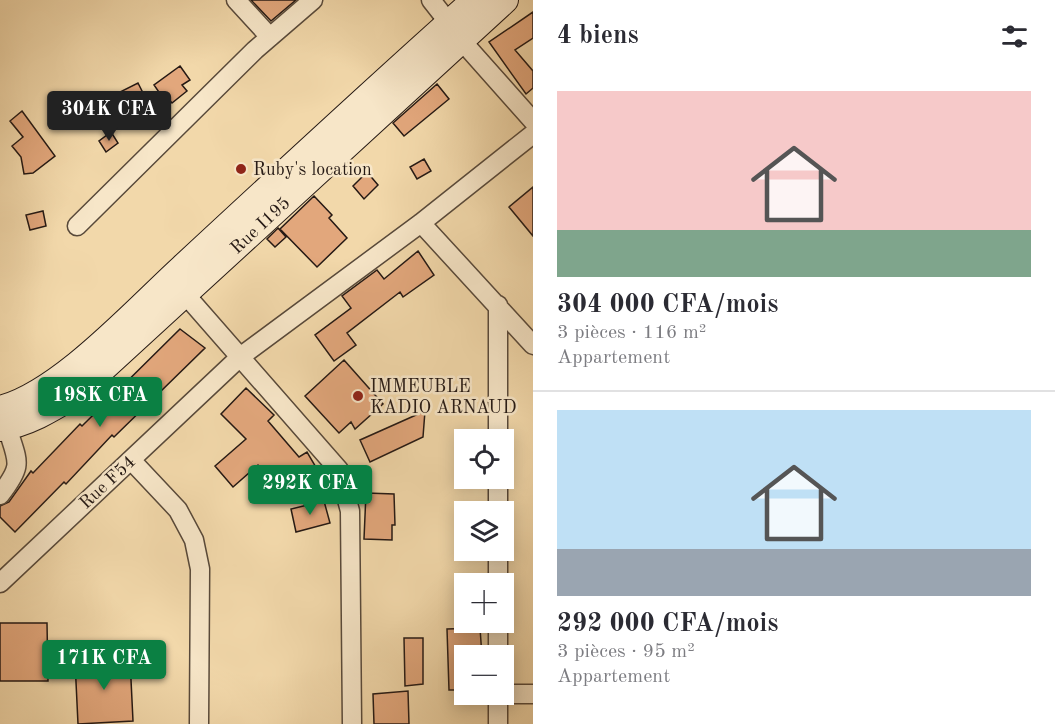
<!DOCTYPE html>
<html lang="fr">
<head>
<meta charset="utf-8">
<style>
  :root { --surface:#fff; --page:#f2f2f3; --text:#2b2b33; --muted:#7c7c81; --line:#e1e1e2; --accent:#0b8043 }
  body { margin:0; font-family:"Old Standard TT",serif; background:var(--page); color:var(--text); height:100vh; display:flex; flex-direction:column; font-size:22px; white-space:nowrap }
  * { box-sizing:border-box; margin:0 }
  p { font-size:20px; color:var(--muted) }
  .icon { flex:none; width:33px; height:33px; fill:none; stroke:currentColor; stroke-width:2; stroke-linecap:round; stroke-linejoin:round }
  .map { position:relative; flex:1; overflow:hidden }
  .side { display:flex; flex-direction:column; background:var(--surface); width:522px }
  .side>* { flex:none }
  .fabs { position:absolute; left:454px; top:429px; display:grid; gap:12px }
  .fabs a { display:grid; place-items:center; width:60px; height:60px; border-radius:0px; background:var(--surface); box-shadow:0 3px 15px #0003; font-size:30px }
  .price { position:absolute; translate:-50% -51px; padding:0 14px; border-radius:6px; background:var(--accent); color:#fff; font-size:20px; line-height:39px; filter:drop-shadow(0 2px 3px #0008) }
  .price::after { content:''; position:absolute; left:50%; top:36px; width:18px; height:14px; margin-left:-9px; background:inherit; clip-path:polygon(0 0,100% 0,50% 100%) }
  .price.on { background:#222; color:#fff }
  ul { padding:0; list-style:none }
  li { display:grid; align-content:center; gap:12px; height:318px; padding:0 24px }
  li+li { border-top:2px solid var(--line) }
  li span { display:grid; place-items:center; height:186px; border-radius:0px; color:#555 }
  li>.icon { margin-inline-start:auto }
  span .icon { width:108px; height:108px; fill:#fffc; stroke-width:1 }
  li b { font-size:26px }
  h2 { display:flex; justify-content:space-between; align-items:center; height:72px; padding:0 24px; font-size:26px }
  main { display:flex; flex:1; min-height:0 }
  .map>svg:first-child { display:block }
  .building { fill:#e2a77c; stroke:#251914; stroke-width:1.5 }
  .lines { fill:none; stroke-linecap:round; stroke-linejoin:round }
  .street-casing { stroke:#58493a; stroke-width:21 }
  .secondary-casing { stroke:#251914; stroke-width:28 }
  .street { stroke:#f7e6c8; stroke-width:18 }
  .secondary { stroke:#f7e6c8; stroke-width:26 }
  .poi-dot { fill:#8f2418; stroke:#f7e6c8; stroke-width:2 }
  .labels { text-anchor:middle; stroke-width:5; stroke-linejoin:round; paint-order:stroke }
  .poi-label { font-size:18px; fill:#251914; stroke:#f7e6c8; text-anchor:start }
  .street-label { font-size:18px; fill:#251914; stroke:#f7e6c8 }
</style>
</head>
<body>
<main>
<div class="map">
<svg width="533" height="724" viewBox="0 0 533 724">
  <rect width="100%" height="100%" fill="#f2d8aa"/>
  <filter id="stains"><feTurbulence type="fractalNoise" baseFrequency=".00333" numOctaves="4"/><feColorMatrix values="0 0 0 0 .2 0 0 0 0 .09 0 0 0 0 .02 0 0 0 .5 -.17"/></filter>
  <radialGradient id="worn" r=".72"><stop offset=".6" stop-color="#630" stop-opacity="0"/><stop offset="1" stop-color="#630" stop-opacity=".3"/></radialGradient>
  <path class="building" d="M 251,0 L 296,0 L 271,21 Z
    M 533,12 L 533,38 L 515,50 L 533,71 L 533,88 L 526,94 L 489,42 Z
    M 180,66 L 190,80 L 182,85 L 187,91 L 172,103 L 166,96 L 163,98 L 154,85 Z
    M 138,83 L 145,97 L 136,101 L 142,117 L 117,128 L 107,113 L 125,101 L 120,92 Z
    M 437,84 L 449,99 L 404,136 L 393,123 Z
    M 22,111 L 55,156 L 33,173 L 24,174 L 21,157 L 12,146 L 23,137 L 10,121 Z
    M 111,132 L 118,143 L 106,152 L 99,141 Z
    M 424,159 L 431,171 L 417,179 L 410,167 Z
    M 367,172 L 378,185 L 364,199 L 353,186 Z
    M 533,187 L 533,236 L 509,207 Z
    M 314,196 L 332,215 L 329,218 L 347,238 L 317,267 L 280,229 Z
    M 43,211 L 46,226 L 30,230 L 26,215 Z
    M 278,228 L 286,237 L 275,247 L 267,239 Z
    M 418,251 L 434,275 L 403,297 L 400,292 L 347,333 L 356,345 L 334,361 L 315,335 L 351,308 L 342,296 L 377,270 L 384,279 Z
    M 180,329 L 205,348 L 114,437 L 112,435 L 66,484 L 64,482 L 15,532 L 0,517 L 0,506 L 9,502 L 31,471 L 33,473 L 80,424 L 82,426 Z
    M 344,360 L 383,404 L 355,429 L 351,422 L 339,433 L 305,396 Z
    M 246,388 L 274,415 L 268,421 L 299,457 L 307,452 L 324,481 L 329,480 L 330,493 L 315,494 L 313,470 L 278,490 L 258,465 L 233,487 L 215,466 L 246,439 L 221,414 Z
    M 425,411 L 423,437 L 370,462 L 360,440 Z
    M 366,493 L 394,494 L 395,525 L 392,525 L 392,540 L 364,539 Z
    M 324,501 L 330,523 L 296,532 L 291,509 Z
    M 0,623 L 47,623 L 48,681 L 0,681 Z
    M 480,628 L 482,656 L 465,656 L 465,690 L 449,690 L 447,629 Z
    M 404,638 L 423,638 L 423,684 L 405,686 Z
    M 130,659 L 133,721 L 78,724 L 75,661 Z
    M 408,691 L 409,724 L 374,724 L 373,694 Z"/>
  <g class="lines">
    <g class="street-casing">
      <path id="street" d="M 236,0 L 270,37
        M 431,0 L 449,23
        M 461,40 L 533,121
        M 421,223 L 533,345
        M 77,226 L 255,50 L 313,0
        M 177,285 L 339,470 L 350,511 L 352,724
        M 498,305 L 498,440
        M 131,460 L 178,510 L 194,540 L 200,569 L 199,724
        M 498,478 L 498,512
        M 0,495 C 24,464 18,463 7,427
        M 498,550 L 498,584
        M 0,583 L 240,357 L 421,223 L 533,134
        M 498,656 L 498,622
        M 504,694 L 533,694
        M 498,724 L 498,694"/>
    </g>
    <g class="secondary-casing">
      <path id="secondary" d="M 0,409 C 60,394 135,311 182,268 C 279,178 376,88 475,0
        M 0,428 C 28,423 50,410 74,395 L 505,0"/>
    </g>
    <use href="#street" class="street"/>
    <use href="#secondary" class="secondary"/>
  </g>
  <g class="poi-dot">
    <circle cx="241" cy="169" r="6"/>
    <circle cx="358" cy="396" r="6"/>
  </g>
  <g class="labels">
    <g class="poi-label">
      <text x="253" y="175">Ruby's location</text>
      <text x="370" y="392">IMMEUBLE<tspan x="370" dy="21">KADIO ARNAUD</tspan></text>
    </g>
    <g class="street-label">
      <text transform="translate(260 225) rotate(-43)" y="6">Rue I195</text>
      <text transform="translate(107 482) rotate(-43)" y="6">Rue F54</text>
    </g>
  </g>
  <rect width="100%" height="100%" filter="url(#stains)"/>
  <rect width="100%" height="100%" fill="url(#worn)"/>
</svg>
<div class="fabs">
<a><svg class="icon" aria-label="locate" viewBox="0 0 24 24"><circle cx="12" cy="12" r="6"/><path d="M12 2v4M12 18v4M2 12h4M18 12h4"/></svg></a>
<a><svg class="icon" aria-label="layers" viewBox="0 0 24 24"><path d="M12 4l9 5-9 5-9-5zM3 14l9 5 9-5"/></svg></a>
<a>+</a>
<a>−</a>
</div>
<b class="price on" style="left:109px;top:142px">304K CFA</b>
<b class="price" style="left:100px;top:428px">198K CFA</b>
<b class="price" style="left:310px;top:516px">292K CFA</b>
<b class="price" style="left:104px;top:691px">171K CFA</b>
</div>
<section class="side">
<h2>4 biens<svg class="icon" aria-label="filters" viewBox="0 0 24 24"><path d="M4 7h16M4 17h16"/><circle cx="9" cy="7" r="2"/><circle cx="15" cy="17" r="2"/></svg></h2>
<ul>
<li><span style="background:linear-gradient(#f6c9c9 75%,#7fa58c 0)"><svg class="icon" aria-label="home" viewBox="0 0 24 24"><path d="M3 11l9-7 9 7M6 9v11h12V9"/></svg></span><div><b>304 000 CFA/mois</b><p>3 pièces · 116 m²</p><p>Appartement</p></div></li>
<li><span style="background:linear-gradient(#bfe0f5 75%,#9aa5b1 0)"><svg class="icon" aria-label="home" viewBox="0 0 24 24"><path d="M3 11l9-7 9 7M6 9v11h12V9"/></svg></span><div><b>292 000 CFA/mois</b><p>3 pièces · 95 m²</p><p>Appartement</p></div></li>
</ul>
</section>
</main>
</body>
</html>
